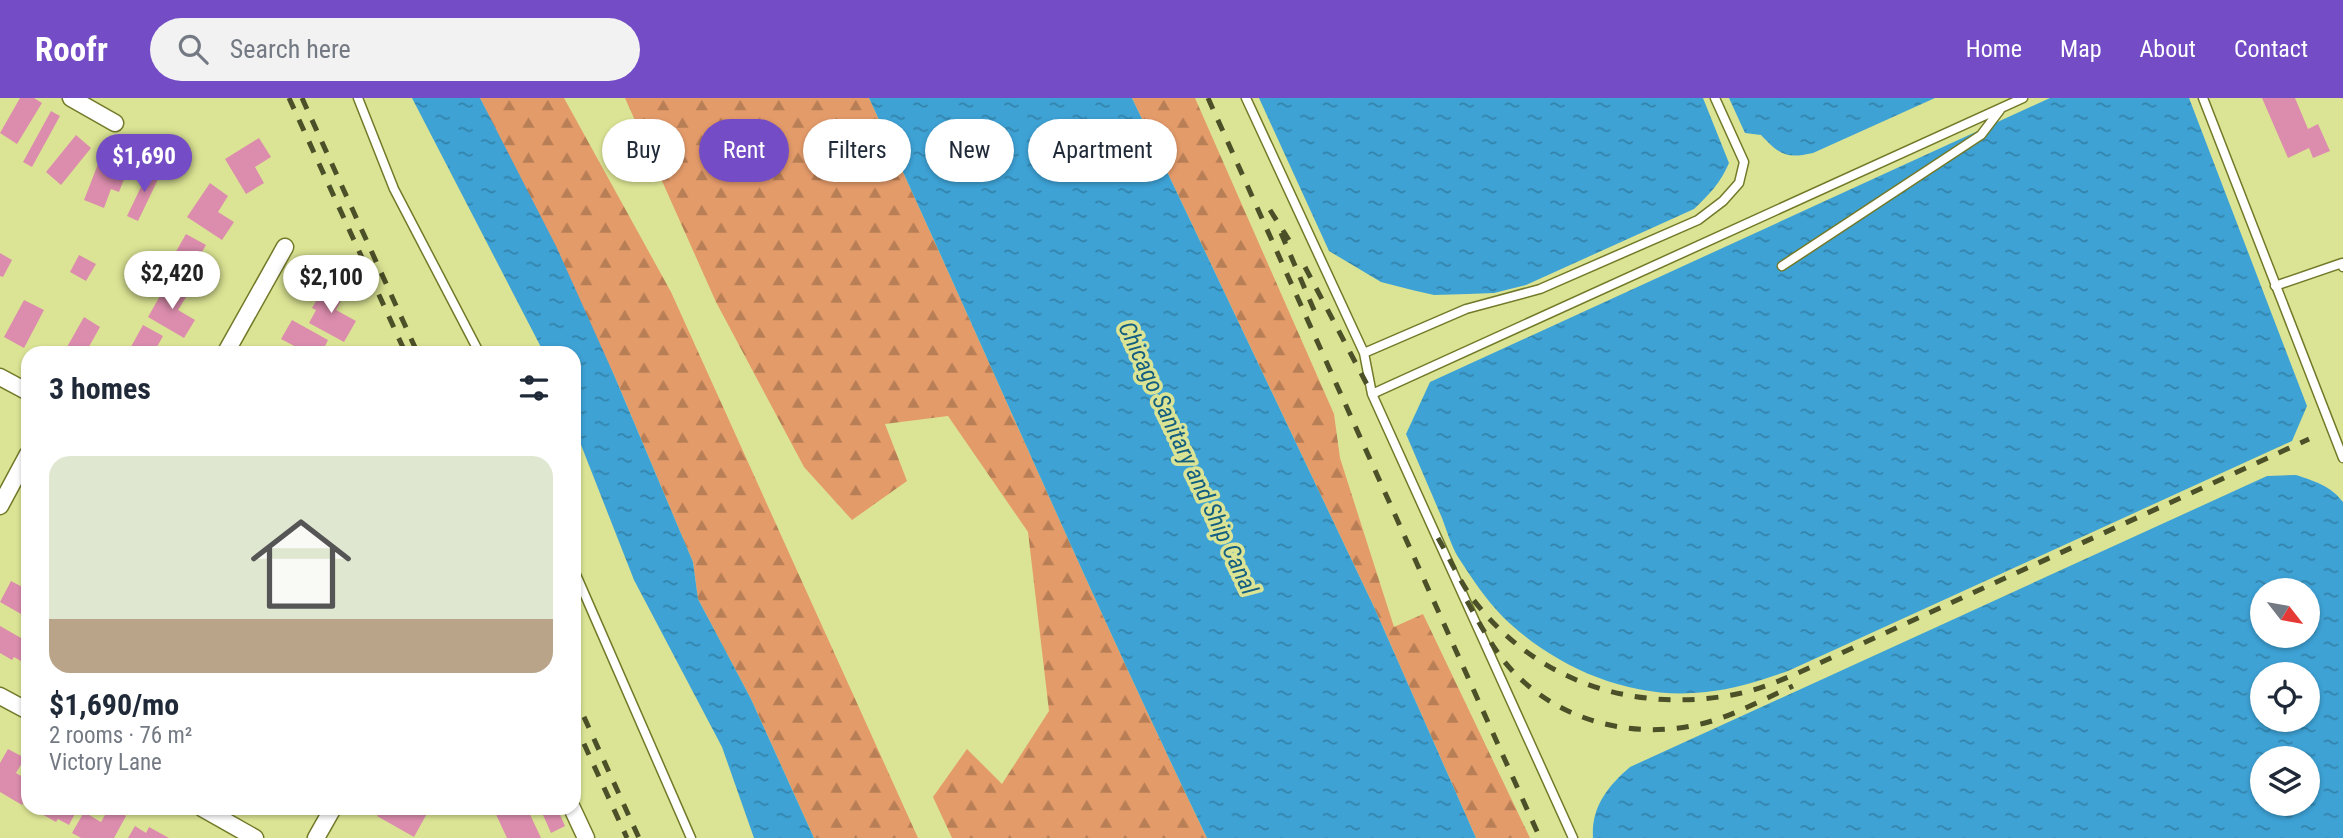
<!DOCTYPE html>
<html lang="en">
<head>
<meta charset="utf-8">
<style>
  :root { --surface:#fff; --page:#f2f2f3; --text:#1f2937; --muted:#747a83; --line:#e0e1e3; --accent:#744dc6 }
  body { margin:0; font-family:"Roboto Condensed",sans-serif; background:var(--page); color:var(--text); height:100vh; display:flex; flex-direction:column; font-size:26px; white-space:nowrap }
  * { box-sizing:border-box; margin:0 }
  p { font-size:23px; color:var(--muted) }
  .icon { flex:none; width:38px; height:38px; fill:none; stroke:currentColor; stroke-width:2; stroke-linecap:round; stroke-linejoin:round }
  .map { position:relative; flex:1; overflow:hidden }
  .drawer { position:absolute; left:21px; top:248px; width:560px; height:469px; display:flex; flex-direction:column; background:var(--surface); border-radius:21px; box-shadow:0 2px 5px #0004 }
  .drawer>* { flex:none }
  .hud { position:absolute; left:602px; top:21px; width:665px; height:63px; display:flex; gap:14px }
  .needle { width:46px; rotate:121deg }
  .buttons { position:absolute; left:2250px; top:480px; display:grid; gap:14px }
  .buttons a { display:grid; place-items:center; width:70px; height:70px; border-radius:50%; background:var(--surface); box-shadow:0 2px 5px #0004; font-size:35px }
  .price { position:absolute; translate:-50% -60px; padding:0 16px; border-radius:24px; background:#fff; color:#222; font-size:23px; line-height:46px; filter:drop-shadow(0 2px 4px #0008) }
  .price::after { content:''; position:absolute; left:50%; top:42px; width:21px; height:16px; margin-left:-10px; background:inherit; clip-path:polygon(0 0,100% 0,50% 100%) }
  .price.current { background:var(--accent); color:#fff }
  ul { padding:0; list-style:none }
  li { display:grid; align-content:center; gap:14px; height:371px; padding:0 28px }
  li+li { border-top:2px solid var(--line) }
  li span { display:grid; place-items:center; height:217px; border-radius:21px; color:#555 }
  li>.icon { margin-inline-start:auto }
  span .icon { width:126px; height:126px; fill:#fffc; stroke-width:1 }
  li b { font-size:30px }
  h2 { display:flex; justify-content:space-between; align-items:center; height:84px; padding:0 28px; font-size:30px }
  .tag { padding:0 24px; border-radius:32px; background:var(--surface); box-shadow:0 2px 5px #0004; font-size:24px; line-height:63px }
  .tag.current { background:var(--accent); color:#fff }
  header { display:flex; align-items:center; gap:42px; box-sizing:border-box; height:98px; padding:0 35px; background:var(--accent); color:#fff }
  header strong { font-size:33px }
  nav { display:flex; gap:38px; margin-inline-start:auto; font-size:24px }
  .search { width:490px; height:63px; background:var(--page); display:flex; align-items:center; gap:18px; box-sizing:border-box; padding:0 24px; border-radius:38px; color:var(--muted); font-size:26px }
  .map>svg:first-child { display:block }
  .forest { fill:url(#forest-firs) }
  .water { fill:url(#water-ripples); fill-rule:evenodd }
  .building { fill:#dc8dad }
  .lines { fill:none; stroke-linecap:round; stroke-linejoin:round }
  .lane-casing { stroke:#727929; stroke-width:11 }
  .street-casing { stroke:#727929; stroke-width:19 }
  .lane { stroke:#fff; stroke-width:8 }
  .street { stroke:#fff; stroke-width:16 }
  .rail { stroke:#4c5028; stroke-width:5; stroke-dasharray:12 12; stroke-linecap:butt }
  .labels { text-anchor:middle; stroke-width:7; stroke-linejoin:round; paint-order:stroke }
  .water-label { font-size:24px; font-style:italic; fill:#135e81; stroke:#dbe494 }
</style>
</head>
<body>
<header>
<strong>Roofr</strong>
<div class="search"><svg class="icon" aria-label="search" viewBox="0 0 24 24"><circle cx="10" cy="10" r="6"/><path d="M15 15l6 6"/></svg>Search here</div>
<nav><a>Home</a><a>Map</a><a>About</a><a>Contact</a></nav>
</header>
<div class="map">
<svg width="2343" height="740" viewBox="0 0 2343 740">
  <defs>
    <pattern id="forest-firs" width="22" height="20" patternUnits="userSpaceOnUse" patternTransform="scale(1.75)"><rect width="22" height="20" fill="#e49b6a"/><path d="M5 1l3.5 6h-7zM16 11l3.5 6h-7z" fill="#b87e55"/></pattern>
    <pattern id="water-ripples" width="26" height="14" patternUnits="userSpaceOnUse" patternTransform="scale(1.75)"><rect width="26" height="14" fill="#3ea2d5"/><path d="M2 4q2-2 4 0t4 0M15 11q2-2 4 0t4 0" fill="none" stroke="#3383aa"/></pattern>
  </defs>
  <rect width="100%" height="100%" fill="#dbe494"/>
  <path class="forest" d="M 480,0 L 564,0 L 671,194 L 918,740 L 814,740 L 751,601 L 698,501 L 693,464 L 614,277 Z
    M 625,0 L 869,0 C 983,246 1089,496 1207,740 L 952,740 L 933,699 L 967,651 L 1002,686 L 1049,613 L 1028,434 L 948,318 L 885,326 L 907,383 L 852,422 L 804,369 L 716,204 Z
    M 1132,0 L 1195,0 L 1334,316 L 1340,360 L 1394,529 L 1423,516 L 1530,740 L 1476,740 L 1374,509 Z"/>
  <path class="water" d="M 412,0 L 480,0 L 556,148 L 614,277 L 693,464 L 698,501 L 751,601 L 814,740 L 754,740 L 722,649 L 634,482 L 574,329 L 574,256 L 544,255 Z
    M 869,0 L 1132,0 L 1374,509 L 1476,740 L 1207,740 C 1089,496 983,246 869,0 Z
    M 1259,0 L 1703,0 L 1729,65 C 1721,84 1709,97 1694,111 L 1526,187 L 1494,195 L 1468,196 L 1434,197 L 1412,192 L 1381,184 L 1329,153 Z
    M 1729,0 L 1935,0 L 1813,55 C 1786,61 1780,57 1761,37 L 1745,35 Z
    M 2050,0 L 2189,0 L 2307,308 L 2292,343 L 1788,573 C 1761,582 1735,591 1706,594 C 1632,603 1555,570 1503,519 C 1486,502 1471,479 1458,459 C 1451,447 1447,433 1442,420 C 1430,392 1418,364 1406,336 L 1430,284 Z
    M 2296,377 C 2314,383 2331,388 2343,404 L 2343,740 L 1593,740 C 1591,709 1608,688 1630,669 L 2267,378 ZM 2263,492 L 2308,492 L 2308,537 L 2263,537 ZM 2263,576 L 2308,576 L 2308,621 L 2263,621 ZM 2263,660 L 2308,660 L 2308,705 L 2263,705 Z"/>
  <path class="building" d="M 20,0 L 34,0 L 42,5 L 17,46 L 0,35 Z
    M 2262,0 L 2295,0 L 2308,31 L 2318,26 L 2330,53 L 2313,60 L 2309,50 L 2288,60 Z
    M 51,13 L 60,18 L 32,69 L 23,64 Z
    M 76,37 L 91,50 L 61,87 L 46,74 Z
    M 259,40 L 271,59 L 255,69 L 264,85 L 246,96 L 225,61 Z
    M 100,61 L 128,71 L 119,94 L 111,91 L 104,110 L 84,102 Z
    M 151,68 L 162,73 L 138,123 L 127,118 Z
    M 210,85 L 228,98 L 218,114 L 234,124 L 222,142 L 187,119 Z
    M 186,136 L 206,147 L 196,164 L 213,173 L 202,192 L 166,171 Z
    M 0,155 L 12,162 L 3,179 L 0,178 Z
    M 79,157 L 96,166 L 86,183 L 70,174 Z
    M 168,184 L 188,196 L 178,212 L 195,222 L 184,240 L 148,219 Z
    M 326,186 L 344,197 L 336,212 L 356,223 L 344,244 L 309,225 L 316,212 L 312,210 Z
    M 24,202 L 44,212 L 24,250 L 4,239 Z
    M 84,219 L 100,229 L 85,256 L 63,256 Z
    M 292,222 L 328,242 L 321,256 L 295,256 L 298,250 L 281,241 Z
    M 143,227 L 163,238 L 153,256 L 127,256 Z
    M 11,483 L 28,492 L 28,520 L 0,504 Z
    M 0,528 L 28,544 L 28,567 L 14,559 L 12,562 L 0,555 Z
    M 8,651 L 25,660 L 16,675 L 28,682 L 28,695 L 22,707 L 0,694 L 0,665 Z
    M 31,710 L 78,710 L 69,727 L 58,721 L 56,724 Z
    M 109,710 L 113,710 L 126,718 L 114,740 L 81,740 L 72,735 L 84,714 L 101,724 Z
    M 381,710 L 430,710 L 414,739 L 377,718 Z
    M 493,710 L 527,710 L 541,740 L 507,740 Z
    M 540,710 L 557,710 L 565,728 L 551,735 Z
    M 135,728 L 146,735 L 149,729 L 169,740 L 128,740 Z"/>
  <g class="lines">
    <g class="lane-casing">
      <path id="lane" d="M 358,0 L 394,91 L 480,256
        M 1246,0 L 1364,255 L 1372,296 L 1573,740
        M 2203,0 L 2343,360
        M 1782,168 L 1981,37 L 2000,12
        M 2275,188 L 2342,165 L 2343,169
        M 1364,255 L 1466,211 L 1540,191 L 1698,122 L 1723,103 L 1739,85 L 1744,64 L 1715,0
        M 1372,296 L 2023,0
        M 574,472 L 691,740"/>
    </g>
    <g class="street-casing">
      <path id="street" d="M 71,0 L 115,25
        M 225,256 L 285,149
        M 0,279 L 28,294
        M 0,408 L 28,356
        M 0,598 L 28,613
        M 202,710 L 255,740
        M 572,710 L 586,740
        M 316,740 L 333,710"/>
    </g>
    <use href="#lane" class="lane"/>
    <use href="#street" class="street"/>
    <path class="rail" d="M 289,0 L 406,256
      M 302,0 L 418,256
      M 1208,0 L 1540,740
      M 1270,112 L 1289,142
      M 1281,135 L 1317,219
      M 1305,169 L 1372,296
      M 1438,440 C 1449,459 1459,482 1472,500 C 1535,583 1631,615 1732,597 C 1755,593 1777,584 1798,575 L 2309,341
      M 1467,503 C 1478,523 1489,543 1503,562 C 1551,622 1632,644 1705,625 C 1735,617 1764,601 1793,588
      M 574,597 L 639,740
      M 574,624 L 627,740"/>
  </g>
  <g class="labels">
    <g class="water-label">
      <text transform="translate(1188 360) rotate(65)" y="8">Chicago Sanitary and Ship Canal</text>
    </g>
  </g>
</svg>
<div class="buttons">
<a><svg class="needle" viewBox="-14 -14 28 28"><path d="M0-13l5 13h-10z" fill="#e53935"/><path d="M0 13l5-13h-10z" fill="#747a83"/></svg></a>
<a><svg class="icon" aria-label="locate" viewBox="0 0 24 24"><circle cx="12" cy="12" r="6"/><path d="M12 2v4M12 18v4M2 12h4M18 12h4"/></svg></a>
<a><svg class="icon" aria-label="layers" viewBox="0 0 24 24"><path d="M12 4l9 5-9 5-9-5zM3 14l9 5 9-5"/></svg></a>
</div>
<b class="price current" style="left:144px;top:96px">$1,690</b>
<b class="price" style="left:172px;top:213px">$2,420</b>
<b class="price" style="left:331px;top:217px">$2,100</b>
<div class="hud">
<a class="tag">Buy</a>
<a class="tag current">Rent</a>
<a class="tag">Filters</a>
<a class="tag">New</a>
<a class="tag">Apartment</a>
</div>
<section class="drawer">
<h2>3 homes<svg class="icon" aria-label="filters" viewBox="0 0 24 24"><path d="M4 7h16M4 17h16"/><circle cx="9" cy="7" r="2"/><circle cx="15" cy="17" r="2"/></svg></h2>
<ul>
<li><span style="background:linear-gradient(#dfe7d0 75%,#b9a48a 0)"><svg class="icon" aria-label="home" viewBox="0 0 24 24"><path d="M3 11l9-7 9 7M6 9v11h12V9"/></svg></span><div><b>$1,690/mo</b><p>2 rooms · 76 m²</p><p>Victory Lane</p></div></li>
</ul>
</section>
</div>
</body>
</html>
